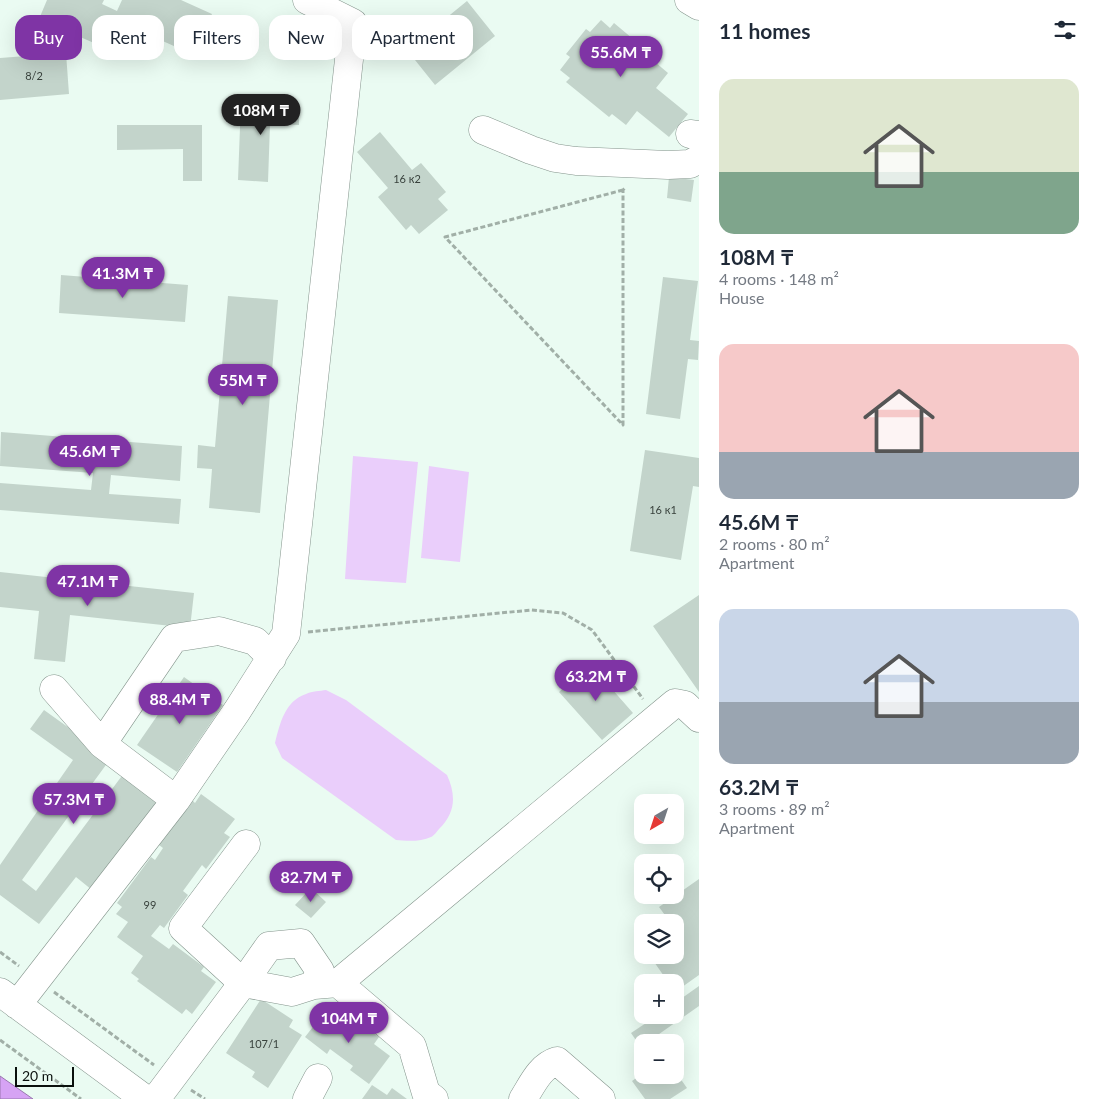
<!DOCTYPE html>
<html lang="en">
<head>
<meta charset="utf-8">
<style>
  :root { --surface:#fff; --page:#f6f6f7; --text:#1f2937; --muted:#747a83; --accent:#7f34a5 }
  body { margin:0; font-family:Lato,sans-serif; background:var(--page); color:var(--text); height:100vh; display:flex; flex-direction:column; font-size:19px; white-space:nowrap }
  * { box-sizing:border-box; margin:0 }
  p { font-size:16px; color:var(--muted) }
  .icon { flex:none; width:28px; height:28px; fill:none; stroke:currentColor; stroke-width:2; stroke-linecap:round; stroke-linejoin:round }
  .map { position:relative; flex:1; overflow:hidden }
  .side { display:flex; flex-direction:column; background:var(--surface); width:400px }
  .side>* { flex:none }
  .banner { position:absolute; left:15px; top:15px; width:475px; height:45px; display:flex; gap:10px }
  .needle { width:32px; rotate:219deg }
  .buttons { position:absolute; left:634px; top:794px; display:grid; gap:10px }
  .buttons a { display:grid; place-items:center; width:50px; height:50px; border-radius:10px; background:var(--surface); box-shadow:0 5px 20px #0002; font-size:25px }
  .scale { position:absolute; left:15px; bottom:12px; width:59px; box-sizing:border-box; padding-left:5px; border:2px solid #0a100d; border-top:0; font-size:14px; line-height:18px; white-space:nowrap; color:#0a100d; -webkit-text-stroke:4px #eafbf2; paint-order:stroke }
  .price { position:absolute; translate:-50% -42px; padding:0 11px; border-radius:18px; background:var(--accent); color:#fff; font-size:16px; line-height:32px; filter:drop-shadow(0 1px 2px #0008) }
  .price::after { content:''; position:absolute; left:50%; top:30px; width:15px; height:11px; margin-left:-8px; background:inherit; clip-path:polygon(0 0,100% 0,50% 100%) }
  .price.selected { background:#222; color:#fff }
  ul { padding:0; list-style:none }
  li { display:grid; align-content:center; gap:10px; height:265px; padding:0 20px }
  li span { display:grid; place-items:center; height:155px; border-radius:15px; color:#555 }
  li>.icon { margin-inline-start:auto }
  span .icon { width:90px; height:90px; fill:#fffc; stroke-width:1 }
  li b { font-size:21px }
  h2 { display:flex; justify-content:space-between; align-items:center; height:60px; padding:0 20px; font-size:21px }
  .pill { padding:0 18px; border-radius:15px; background:var(--surface); box-shadow:0 5px 20px #0002; font-size:18px; line-height:45px }
  .pill.selected { background:var(--accent); color:#fff }
  main { display:flex; flex:1; min-height:0 }
  .map>svg:first-child { display:block }
  .green { fill:#eacefb }
  .water { fill:#d6a3f4; stroke:#9977af }
  .building { fill:#c3d4cb }
  .lines { fill:none; stroke-linecap:round; stroke-linejoin:round }
  .minor-casing { stroke:#84948c; stroke-width:29 }
  .path { stroke:#a1afa7; stroke-width:3; stroke-dasharray:5 2.5; stroke-linecap:butt }
  .minor { stroke:#fff; stroke-width:28 }
  .labels { text-anchor:middle; stroke-width:4; stroke-linejoin:round; paint-order:stroke }
  .number-label { font-size:11px; fill:#38413c }
</style>
</head>
<body>
<main>
<div class="map">
<svg width="699" height="1099" viewBox="0 0 699 1099">
  <rect width="100%" height="100%" fill="#eafbf2"/>
  <path class="green" d="M 353,456 L 418,462 L 406,583 L 345,579 Z
    M 429,466 L 469,472 L 460,562 L 421,558 Z
    M 326,690 L 346,700 L 447,775 C 456,795 456,812 439,829 C 437,831 434,836 431,837 C 421,842 406,841 396,840 L 282,758 L 275,743 C 280,723 285,701 306,694 C 312,691 320,691 326,690 Z"/>
  <path class="water" d="M 0,1076 L 33,1099 L 0,1099 Z"/>
  <path class="building" d="M 47,0 L 104,0 L 102,4 L 117,11 L 122,0 L 181,0 L 212,14 L 194,55 L 147,34 L 150,29 L 133,22 L 116,59 L 108,55 L 110,50 L 39,19 Z
    M 467,1 L 495,36 L 435,85 L 407,50 Z
    M 601,20 L 610,28 L 614,23 L 657,59 L 655,62 L 668,73 L 656,88 L 688,114 L 669,137 L 637,111 L 626,125 L 612,114 L 609,117 L 566,82 L 570,78 L 560,70 L 570,57 L 566,54 L 586,29 L 590,32 Z
    M 66,53 L 69,94 L 0,100 L 0,58 Z
    M 241,101 L 299,103 L 299,125 L 270,124 L 268,182 L 238,180 Z
    M 117,125 L 202,125 L 202,181 L 183,181 L 183,149 L 117,150 Z
    M 380,132 L 412,170 L 421,163 L 446,192 L 438,199 L 448,210 L 419,234 L 411,225 L 406,230 L 378,197 L 388,188 L 357,152 Z
    M 669,177 L 694,180 L 691,202 L 667,198 Z
    M 61,275 L 188,285 L 185,322 L 59,313 Z
    M 663,277 L 698,281 L 690,340 L 699,341 L 698,360 L 688,359 L 680,419 L 646,414 Z
    M 228,296 L 278,300 L 260,513 L 209,508 L 212,469 L 197,468 L 198,445 L 215,447 Z
    M 1,432 L 182,446 L 180,481 L 111,475 L 109,494 L 181,499 L 179,524 L 0,510 L 0,483 L 91,490 L 93,473 L 0,466 Z
    M 645,450 L 699,458 L 699,487 L 693,486 L 681,560 L 630,551 Z
    M 0,572 L 194,593 L 190,628 L 70,615 L 65,662 L 34,659 L 39,611 L 0,607 Z
    M 699,595 L 699,692 L 653,626 Z
    M 590,664 L 633,713 L 602,740 L 559,692 Z
    M 184,677 L 223,705 L 177,772 L 137,745 Z
    M 44,710 L 111,758 L 22,880 L 36,891 L 127,769 L 161,796 L 92,890 L 76,877 L 39,924 L 0,895 L 0,865 L 73,760 L 30,729 Z
    M 201,794 L 235,819 L 224,833 L 230,837 L 206,869 L 202,865 L 183,891 L 188,895 L 164,928 L 160,925 L 151,936 L 169,949 L 173,944 L 204,967 L 201,971 L 216,982 L 192,1014 L 186,1009 L 182,1014 L 137,981 L 139,979 L 131,973 L 143,956 L 117,937 L 128,922 L 116,914 L 122,907 L 117,903 L 151,857 L 155,860 L 163,848 L 159,845 L 192,800 L 195,803 Z
    M 699,879 L 699,975 L 675,992 L 675,982 L 668,982 L 650,956 L 675,955 L 675,938 L 679,936 L 675,930 L 675,922 L 670,922 L 659,907 Z
    M 311,888 L 326,902 L 311,918 L 295,905 Z
    M 699,986 L 699,1006 L 652,1039 L 655,1042 L 642,1042 L 642,1049 L 631,1033 L 658,1015 L 675,1015 L 675,1003 Z
    M 261,999 L 293,1020 L 289,1027 L 302,1035 L 268,1088 L 252,1077 L 255,1072 L 226,1053 Z
    M 327,1009 L 340,1019 L 345,1012 L 379,1037 L 374,1044 L 390,1056 L 369,1084 L 350,1070 L 353,1066 L 330,1049 L 327,1054 L 305,1037 Z
    M 675,1071 L 687,1088 L 670,1099 L 645,1099 L 632,1081 L 642,1074 L 642,1075 L 675,1075 Z
    M 372,1085 L 387,1095 L 392,1088 L 407,1099 L 362,1099 Z"/>
  <g class="lines">
    <g class="minor-casing">
      <path id="minor" d="M 689,0 L 699,6
        M 483,130 L 531,150 L 555,158 L 576,161 L 668,165 L 690,164 L 699,159
        M 690,134 L 699,135
        M 54,689 L 102,744 L 176,800
        M 102,744 L 174,638 L 219,631 L 255,641 L 272,658
        M 246,844 L 183,928 L 243,983 L 269,946 L 301,943 L 320,971 L 314,985
        M 338,983 L 675,703 L 685,705 L 699,718
        M 0,992 L 145,1099
        M 17,1005 L 176,800 L 237,711 L 286,634 L 353,23 L 307,0
        M 156,1099 L 243,983 L 292,992 L 314,985 L 338,983 L 412,1046 L 426,1093 L 434,1099
        M 307,1099 L 318,1078
        M 523,1099 C 532,1085 540,1066 557,1061 L 601,1099"/>
    </g>
    <path class="path" d="M 623,190 L 445,237 L 623,425 L 623,190 L 626,187
      M 308,632 L 531,610 L 563,613 L 592,630 L 643,699
      M 0,952 L 19,966
      M 54,992 L 154,1065
      M 0,1040 L 81,1099
      M 191,1090 L 205,1099"/>
    <use href="#minor" class="minor"/>
  </g>
  <g class="labels">
    <g class="number-label">
      <text x="34" y="80">8/2</text>
      <text x="407" y="183">16 к2</text>
      <text x="663" y="514">16 к1</text>
      <text x="150" y="909">99</text>
      <text x="264" y="1048">107/1</text>
    </g>
  </g>
</svg>
<div class="buttons">
<a><svg class="needle" viewBox="-14 -14 28 28"><path d="M0-13l5 13h-10z" fill="#e53935"/><path d="M0 13l5-13h-10z" fill="#747a83"/></svg></a>
<a><svg class="icon" aria-label="locate" viewBox="0 0 24 24"><circle cx="12" cy="12" r="6"/><path d="M12 2v4M12 18v4M2 12h4M18 12h4"/></svg></a>
<a><svg class="icon" aria-label="layers" viewBox="0 0 24 24"><path d="M12 4l9 5-9 5-9-5zM3 14l9 5 9-5"/></svg></a>
<a>+</a>
<a>−</a>
</div>
<div class="scale">20 m</div>
<b class="price" style="left:621px;top:78px">55.6M ₸</b>
<b class="price selected" style="left:261px;top:136px">108M ₸</b>
<b class="price" style="left:123px;top:299px">41.3M ₸</b>
<b class="price" style="left:243px;top:406px">55M ₸</b>
<b class="price" style="left:90px;top:477px">45.6M ₸</b>
<b class="price" style="left:88px;top:607px">47.1M ₸</b>
<b class="price" style="left:596px;top:702px">63.2M ₸</b>
<b class="price" style="left:180px;top:725px">88.4M ₸</b>
<b class="price" style="left:74px;top:825px">57.3M ₸</b>
<b class="price" style="left:311px;top:903px">82.7M ₸</b>
<b class="price" style="left:349px;top:1044px">104M ₸</b>
<div class="banner">
<a class="pill selected">Buy</a>
<a class="pill">Rent</a>
<a class="pill">Filters</a>
<a class="pill">New</a>
<a class="pill">Apartment</a>
</div>
</div>
<section class="side">
<h2>11 homes<svg class="icon" aria-label="filters" viewBox="0 0 24 24"><path d="M4 7h16M4 17h16"/><circle cx="9" cy="7" r="2"/><circle cx="15" cy="17" r="2"/></svg></h2>
<ul>
<li><span style="background:linear-gradient(#dfe7d0 60%,#7fa58c 0)"><svg class="icon" aria-label="home" viewBox="0 0 24 24"><path d="M3 11l9-7 9 7M6 9v11h12V9"/></svg></span><div><b>108M ₸</b><p>4 rooms · 148 m²</p><p>House</p></div></li>
<li><span style="background:linear-gradient(#f6c9c9 70%,#9aa5b1 0)"><svg class="icon" aria-label="home" viewBox="0 0 24 24"><path d="M3 11l9-7 9 7M6 9v11h12V9"/></svg></span><div><b>45.6M ₸</b><p>2 rooms · 80 m²</p><p>Apartment</p></div></li>
<li><span style="background:linear-gradient(#c9d6e8 60%,#9aa5b1 0)"><svg class="icon" aria-label="home" viewBox="0 0 24 24"><path d="M3 11l9-7 9 7M6 9v11h12V9"/></svg></span><div><b>63.2M ₸</b><p>3 rooms · 89 m²</p><p>Apartment</p></div></li>
</ul>
</section>
</main>
</body>
</html>
